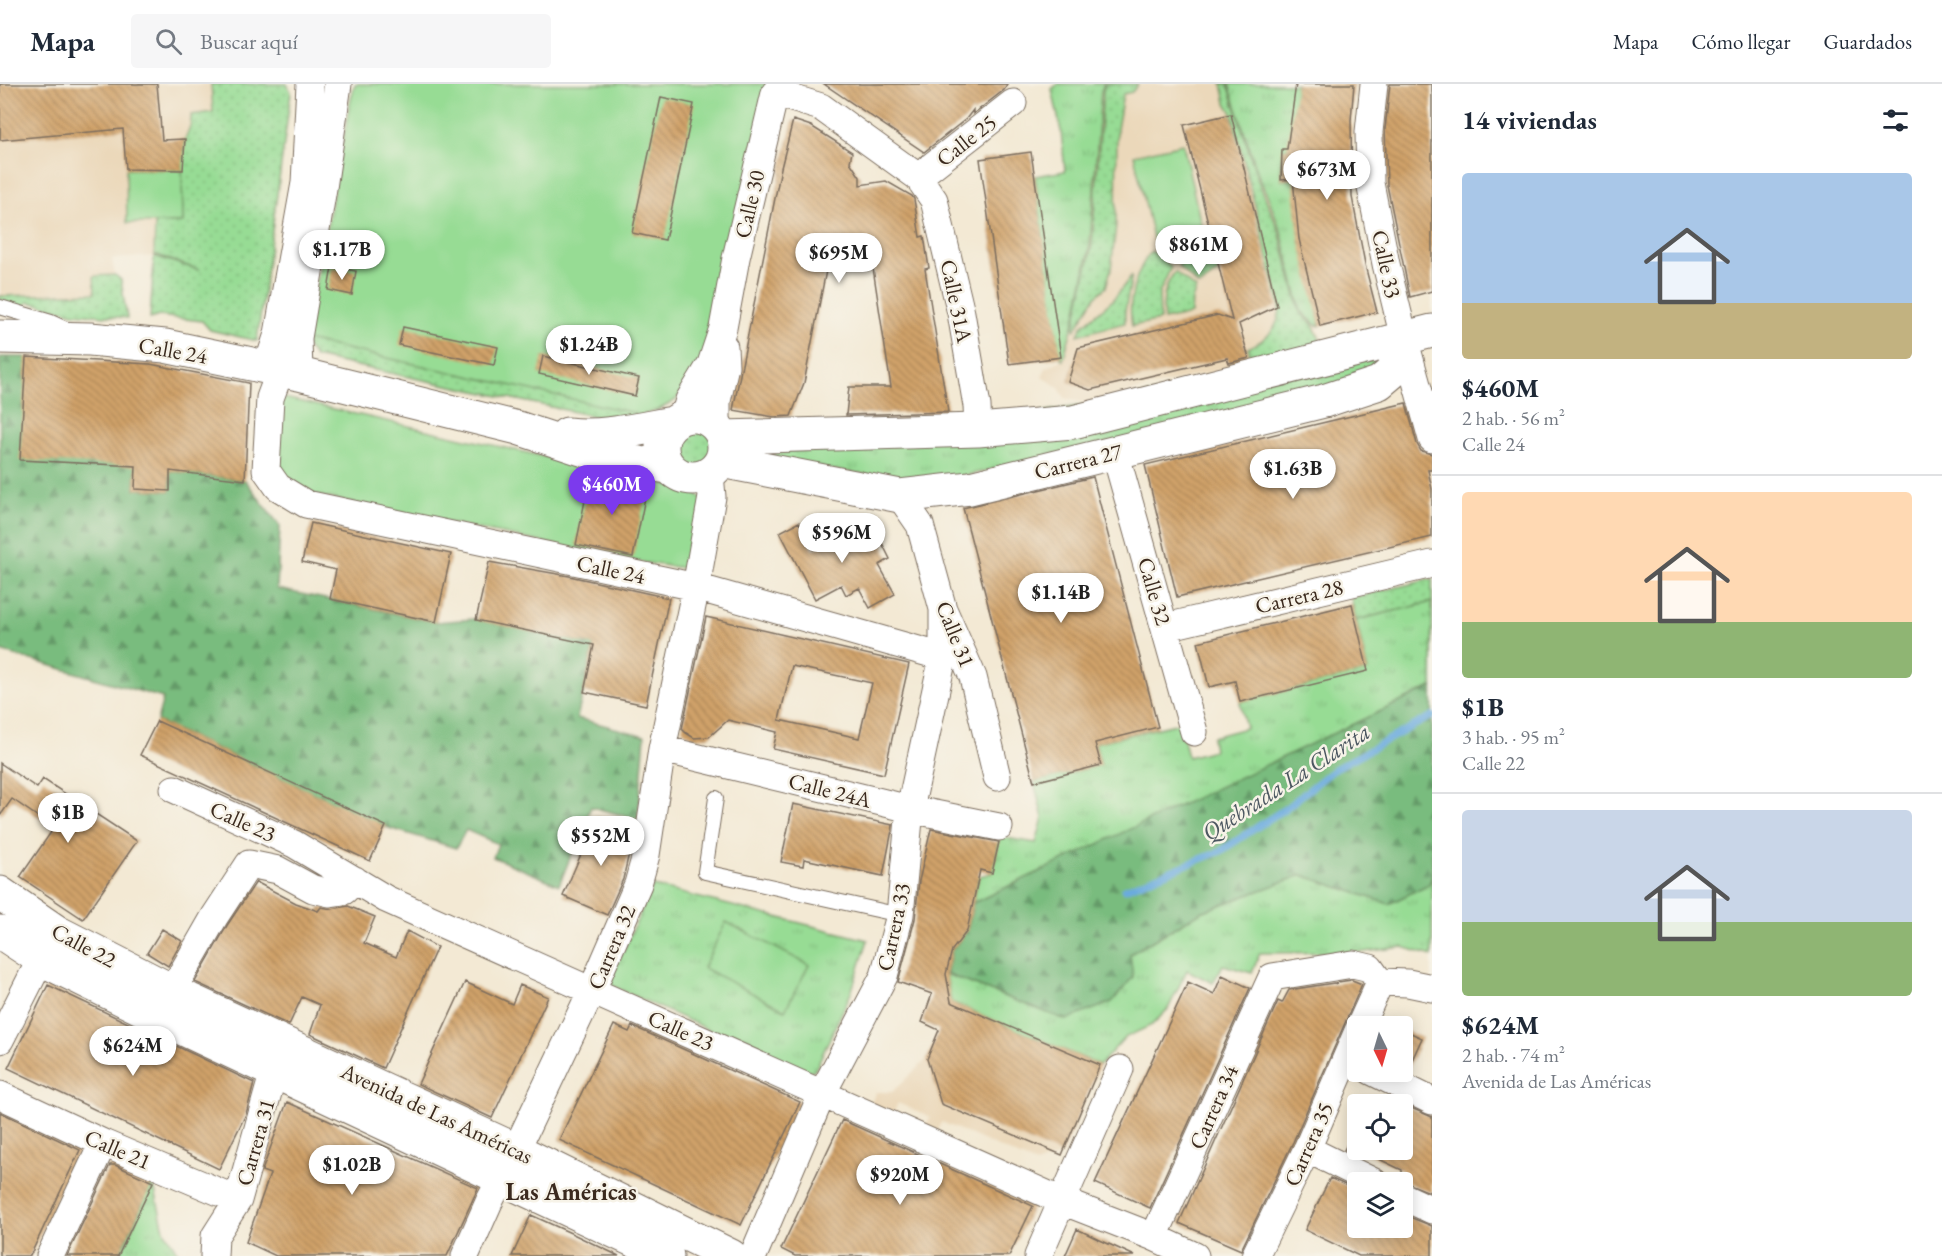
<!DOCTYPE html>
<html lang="es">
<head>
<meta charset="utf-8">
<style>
  :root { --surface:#fff; --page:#f6f6f7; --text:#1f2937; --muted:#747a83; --line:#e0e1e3; --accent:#7c3aed }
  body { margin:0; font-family:"EB Garamond",serif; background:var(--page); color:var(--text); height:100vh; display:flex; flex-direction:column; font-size:22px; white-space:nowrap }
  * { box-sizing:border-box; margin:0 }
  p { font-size:20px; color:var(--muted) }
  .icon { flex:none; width:33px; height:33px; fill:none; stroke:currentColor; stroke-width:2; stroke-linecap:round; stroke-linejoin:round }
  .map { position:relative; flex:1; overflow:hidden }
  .side { display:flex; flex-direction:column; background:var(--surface); width:510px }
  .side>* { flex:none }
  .needle { width:39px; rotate:175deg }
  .controls { position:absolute; left:1347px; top:932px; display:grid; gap:12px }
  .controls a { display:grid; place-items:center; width:66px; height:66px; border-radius:6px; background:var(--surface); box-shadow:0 3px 15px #0003; font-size:30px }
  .price { position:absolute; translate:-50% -51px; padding:0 14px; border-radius:21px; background:#fff; color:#222; font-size:20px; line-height:39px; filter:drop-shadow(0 2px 3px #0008) }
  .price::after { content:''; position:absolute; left:50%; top:36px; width:18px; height:14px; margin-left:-9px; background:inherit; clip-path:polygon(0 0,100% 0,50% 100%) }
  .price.current { background:var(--accent); color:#fff }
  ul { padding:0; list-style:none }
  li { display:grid; align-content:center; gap:12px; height:318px; padding:0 30px }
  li+li { border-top:2px solid var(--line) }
  li span { display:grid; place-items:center; height:186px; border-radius:6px; color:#555 }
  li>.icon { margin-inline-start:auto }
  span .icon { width:108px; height:108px; fill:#fffc; stroke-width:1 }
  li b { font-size:26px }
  h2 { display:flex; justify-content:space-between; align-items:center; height:72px; padding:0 30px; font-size:26px }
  header { display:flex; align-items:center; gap:36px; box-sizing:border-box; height:84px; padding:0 30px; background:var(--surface); border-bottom:2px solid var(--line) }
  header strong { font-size:28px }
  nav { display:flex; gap:33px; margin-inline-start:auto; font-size:21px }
  .search { width:420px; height:54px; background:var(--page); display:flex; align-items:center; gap:15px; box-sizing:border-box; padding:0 21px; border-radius:6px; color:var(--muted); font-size:22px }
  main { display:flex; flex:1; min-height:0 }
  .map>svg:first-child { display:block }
  .built { fill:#ebd8ba }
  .grass { fill:url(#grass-tufts); stroke:#698359; stroke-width:1.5 }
  .forest { fill:url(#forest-firs); stroke:#5a734e; stroke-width:1.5 }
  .park { fill:#97dc94; stroke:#698359; stroke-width:1.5 }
  .garden { fill:url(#garden-dots); stroke:#698359; stroke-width:1.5 }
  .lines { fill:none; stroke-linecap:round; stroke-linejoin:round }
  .stream { stroke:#6babde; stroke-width:7 }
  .building { fill:url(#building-back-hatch); fill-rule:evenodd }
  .lane-casing { stroke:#7b6d5e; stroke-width:16 }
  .street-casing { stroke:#7b6d5e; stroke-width:29 }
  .secondary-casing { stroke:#7b6d5e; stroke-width:35 }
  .lane { stroke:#fff; stroke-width:14 }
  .street { stroke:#fff; stroke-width:27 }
  .secondary { stroke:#fff; stroke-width:33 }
  .labels { text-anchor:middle; stroke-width:5; stroke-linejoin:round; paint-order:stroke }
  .street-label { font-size:22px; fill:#3b2a1e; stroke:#f7f3e8 }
  .water-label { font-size:24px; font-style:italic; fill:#4c5761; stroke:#f7f3e8 }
  .neighbourhood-label { font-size:24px; font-weight:bold; fill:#3b2a1e; stroke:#f7f3e8 }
</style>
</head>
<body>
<header>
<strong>Mapa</strong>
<div class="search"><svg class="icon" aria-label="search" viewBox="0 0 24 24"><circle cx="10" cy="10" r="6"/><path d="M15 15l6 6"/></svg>Buscar aquí</div>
<nav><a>Mapa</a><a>Cómo llegar</a><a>Guardados</a></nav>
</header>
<main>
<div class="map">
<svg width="1432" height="1172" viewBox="0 0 1432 1172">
  <defs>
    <pattern id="grass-tufts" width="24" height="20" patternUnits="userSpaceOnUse" patternTransform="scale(1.5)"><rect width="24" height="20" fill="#97dc94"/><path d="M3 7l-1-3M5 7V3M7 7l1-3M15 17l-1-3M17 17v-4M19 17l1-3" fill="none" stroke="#83bd7f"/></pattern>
    <pattern id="forest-firs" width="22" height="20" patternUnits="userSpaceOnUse" patternTransform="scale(1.5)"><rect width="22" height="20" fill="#79bc7e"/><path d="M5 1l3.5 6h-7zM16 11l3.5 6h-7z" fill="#649967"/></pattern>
    <pattern id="garden-dots" width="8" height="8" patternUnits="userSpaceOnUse" patternTransform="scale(1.5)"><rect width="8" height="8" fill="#97dc94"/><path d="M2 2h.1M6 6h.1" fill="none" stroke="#83bd7f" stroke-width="1.8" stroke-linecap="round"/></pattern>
    <pattern id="building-back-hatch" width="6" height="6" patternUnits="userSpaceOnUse" patternTransform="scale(1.5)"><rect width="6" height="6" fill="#d0a269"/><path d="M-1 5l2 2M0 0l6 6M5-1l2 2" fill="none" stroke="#aa8456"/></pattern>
  </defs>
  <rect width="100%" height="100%" fill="#f7f3e8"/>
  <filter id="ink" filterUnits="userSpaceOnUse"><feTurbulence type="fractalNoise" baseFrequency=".0167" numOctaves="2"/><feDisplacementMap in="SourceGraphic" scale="12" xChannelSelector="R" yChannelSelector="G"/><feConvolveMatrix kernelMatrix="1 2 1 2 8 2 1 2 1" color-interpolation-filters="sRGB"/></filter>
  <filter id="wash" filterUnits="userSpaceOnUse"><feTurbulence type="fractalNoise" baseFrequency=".008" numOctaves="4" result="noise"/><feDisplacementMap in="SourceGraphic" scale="24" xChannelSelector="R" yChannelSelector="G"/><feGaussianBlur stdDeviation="1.35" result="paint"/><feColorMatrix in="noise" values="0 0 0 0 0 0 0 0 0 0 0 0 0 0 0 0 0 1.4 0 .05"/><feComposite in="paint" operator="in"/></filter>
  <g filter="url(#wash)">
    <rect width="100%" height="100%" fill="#f3e9d4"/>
    <path class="built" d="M 0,0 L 287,0 L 291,8 L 265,207 L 154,172 L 112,175 L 115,191 L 94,192 L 96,209 L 0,212 Z
      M 1104,0 L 1229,0 L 1260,96 L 1269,115 L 1281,147 L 1301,227 L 1316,241 L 1324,260 L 1085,319 L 1065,314 L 1059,304 L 1042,292 L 1046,284 L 1063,275 L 1090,161 L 1101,7 Z
      M 927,975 L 941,1020 L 1062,1071 L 1036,1080 L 942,1038 L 936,1051 L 924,1046 L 930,1033 L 898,1019 L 892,1031 L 870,1021 L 876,1008 L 892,1008 Z"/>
    <path class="grass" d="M 1058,0 L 1104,0 L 1101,7 L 1090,161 L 1076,231 L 1063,276 L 1060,273 L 1035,92 L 1065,87 L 1061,47 L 1052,5 Z
      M 1229,0 L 1296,0 L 1291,65 L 1282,65 L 1281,96 L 1295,95 L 1320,242 L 1316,241 L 1301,227 L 1281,147 L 1269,115 L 1260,96 Z
      M 1374,273 L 1381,279 L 1357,301 L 933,399 L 765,377 L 765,373 L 773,368 L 841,361 Z
      M 1432,518 L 1432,603 L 973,819 L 979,792 L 992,789 L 1000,753 L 1036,759 L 1043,734 L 1034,698 L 1101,681 L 1095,659 L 1180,639 L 1188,673 L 1214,666 L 1212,653 L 1246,644 L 1240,618 L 1368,587 L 1356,536 Z
      M 1302,791 L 1389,820 L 1429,800 L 1432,792 L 1432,872 L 1403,863 L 1364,868 L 1260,869 L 1252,889 L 1223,881 L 1213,899 L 1187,886 L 1168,925 L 1152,941 L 1124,954 L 1100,981 L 951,918 L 946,890 L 1066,936 L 1130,870 L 1201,828 Z
      M 653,802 L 868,856 L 851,909 L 815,986 L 802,988 L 608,900 Z
      M 153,1098 L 164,1146 L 180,1172 L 119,1172 Z"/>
    <path class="forest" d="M 0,273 L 26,273 L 136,382 L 135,405 L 170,407 L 170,387 L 245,396 L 280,442 L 277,505 L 436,538 L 474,535 L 594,561 L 577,634 L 645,652 L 638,735 L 591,723 L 559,801 L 493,773 L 498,760 L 466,746 L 456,764 L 386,743 L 157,637 L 163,614 L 0,567 Z
      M 1432,603 L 1432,792 L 1429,800 L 1389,820 L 1302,791 L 1201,828 L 1130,870 L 1133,893 L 1112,918 L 1066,936 L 946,890 L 952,866 L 967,847 L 973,819 Z"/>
    <path class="park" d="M 355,0 L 770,0 L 709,267 L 676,316 L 658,326 L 634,334 L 599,333 L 315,273 L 305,261 L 350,19 Z
      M 1183,60 L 1203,150 L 1155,162 L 1134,71 Z
      M 126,85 L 183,86 L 183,139 L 127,139 Z
      M 280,313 L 692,406 L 704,416 L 690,485 L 632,477 L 301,408 L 277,391 Z
      M 726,838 L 809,881 L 785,926 L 703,884 Z"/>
    <path class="garden" d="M 211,0 L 287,0 L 291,8 L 257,257 L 210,246 L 202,237 L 159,232 L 150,235 L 154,172 L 199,186 L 154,170 L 155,139 L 183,139 C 183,112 180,84 185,57 C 187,45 192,46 191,31 L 213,28 Z
      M 1105,0 L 1138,0 L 1132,8 L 1123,10 L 1117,45 L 1116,141 L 1111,185 L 1106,203 L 1095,213 L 1075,246 L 1074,244 L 1092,161 L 1103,7 Z
      M 1222,0 L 1228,0 L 1258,96 L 1279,147 L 1300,228 L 1313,241 L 1322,260 L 1252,277 L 1248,264 C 1267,255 1280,244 1280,222 L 1232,29 L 1226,19 Z
      M 1206,151 L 1207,157 L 1190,164 L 1174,179 L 1158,165 Z
      M 1210,161 L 1218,188 L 1199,202 L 1178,182 L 1192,170 Z
      M 1152,167 L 1171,183 L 1159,210 L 1160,236 L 1132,242 C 1127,219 1136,184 1152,167 Z
      M 1175,188 L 1196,205 L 1192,216 L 1191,230 L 1164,236 C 1162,220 1164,201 1175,188 Z
      M 115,191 L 121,196 L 127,234 L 74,229 L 29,218 L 22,223 L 0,216 L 0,212 L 95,209 L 94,192 Z
      M 1132,191 L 1125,227 L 1125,239 L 1078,251 L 1082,242 L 1113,216 Z
      M 306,256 L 635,329 L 634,334 L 599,333 L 315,273 L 305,261 Z
      M 696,342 L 704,344 L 710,349 L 713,373 C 709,376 705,380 701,382 C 675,395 658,346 696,342 Z
      M 1432,495 L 1432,518 L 1356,536 L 1351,514 Z"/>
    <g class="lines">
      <path class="stream" d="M 1125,805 L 1221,767 L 1286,724 L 1336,684 L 1432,632"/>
    </g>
    <g id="blocks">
      <path class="building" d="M 0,0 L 157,0 L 162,56 L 185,55 L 183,86 L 126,85 L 123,45 L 0,56 Z
        M 824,0 L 1008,0 L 1004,6 L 973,30 L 973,26 L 966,35 L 924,68 Z
        M 1296,0 L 1354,0 L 1351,36 L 1352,113 L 1366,185 L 1377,228 L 1320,242 L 1299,155 L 1293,95 L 1281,96 L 1282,65 L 1287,65 Z
        M 1390,0 L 1432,0 L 1432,207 L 1410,213 L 1387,101 L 1385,45 Z
        M 661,13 L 694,20 L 665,156 L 632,149 Z
        M 1231,30 L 1277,222 L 1239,240 L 1249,274 L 1229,279 L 1227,274 L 1090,306 L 1068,298 L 1078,264 L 1218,231 L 1232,236 L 1184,41 Z
        M 793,36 L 811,42 L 852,68 L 850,78 L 860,93 L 860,101 L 886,97 L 912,112 L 914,115 L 920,153 L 924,152 L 929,184 L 925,185 L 948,328 L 846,331 L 849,303 L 891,303 L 871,171 L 830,166 L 804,299 L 791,332 L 774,333 L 733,326 L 781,84 Z
        M 1031,68 L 1061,273 L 1009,280 L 980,75 Z
        M 332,183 L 356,187 L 352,211 L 328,206 Z
        M 403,243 L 498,263 L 494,281 L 399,261 Z
        M 543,272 L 639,294 L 635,312 L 539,290 Z
        M 26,273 L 150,280 L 249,299 L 245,396 L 170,387 L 170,407 L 135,405 L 136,382 L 20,376 Z
        M 1406,319 L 1417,360 L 1421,367 L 1432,370 L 1432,386 L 1428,386 L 1432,405 L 1432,453 L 1177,513 L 1145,381 Z
        M 590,392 L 647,404 L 633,473 L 576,461 Z
        M 1093,393 L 1158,643 L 1095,659 L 1101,681 L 1034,698 L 963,424 Z
        M 799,438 L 813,465 L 858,441 L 865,455 L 877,449 L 890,475 L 879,481 L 895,510 L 870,524 L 859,504 L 846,511 L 841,501 L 815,515 L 780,448 Z
        M 311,439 L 451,470 L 436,538 L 330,515 L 336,486 L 302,478 Z
        M 489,478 L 569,492 L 669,514 L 646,621 L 584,608 L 594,561 L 476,536 Z
        M 1352,520 L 1368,587 L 1240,618 L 1235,597 L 1209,603 L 1198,558 Z
        M 706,533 L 909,580 L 884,690 L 773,665 L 777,648 L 728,636 L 709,653 L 694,654 L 686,649 L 682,645 ZM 792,582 L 872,599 L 859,654 L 779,636 Z
        M 157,637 L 386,742 L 370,777 L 140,671 Z
        M 0,679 L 37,704 L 43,695 L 137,757 L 83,835 L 20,793 L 54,744 L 12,715 L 0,732 Z
        M 793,720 L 893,741 L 883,792 L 804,775 L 803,782 L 781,778 Z
        M 597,733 L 634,748 L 623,795 L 607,831 L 563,812 Z
        M 931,745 L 999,758 L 992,789 L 980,786 L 967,847 L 952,866 L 946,890 L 951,918 L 1100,981 L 1062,1071 L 941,1020 L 927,975 L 939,946 L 922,938 L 932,910 L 898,898 L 915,835 L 919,797 Z
        M 256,798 L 296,819 L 318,827 L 321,823 L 332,825 L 348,822 L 375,833 L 364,859 L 396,873 L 407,847 L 437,863 L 383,984 L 310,950 L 320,921 L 302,913 L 289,941 L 195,898 L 228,840 Z
        M 162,845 L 182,857 L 168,882 L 147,869 Z
        M 1222,891 L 1250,904 L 1150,1124 L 1095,1099 L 1188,898 L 1214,910 Z
        M 1352,896 L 1362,900 L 1293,1058 L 1241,1166 L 1179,1139 L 1278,917 L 1282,919 L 1289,906 L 1334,899 L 1337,900 L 1338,898 Z
        M 465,898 L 512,920 L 520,901 L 548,913 L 492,1034 L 418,1000 Z
        M 48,901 L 254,999 L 246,1030 L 219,1085 L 8,984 Z
        M 614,941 L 629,948 L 632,942 L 800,1018 L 741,1141 L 559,1056 Z
        M 1402,945 L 1422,954 L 1407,987 L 1402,985 Z
        M 287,1018 L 478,1104 L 447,1172 L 276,1172 L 246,1158 L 270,1090 L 262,1087 Z
        M 1402,1020 L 1432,1033 L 1432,1109 L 1402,1097 L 1402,1086 L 1358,1065 L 1402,1065 Z
        M 0,1028 L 80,1066 L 30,1172 L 0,1172 Z
        M 842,1036 L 1033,1122 L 1009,1172 L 795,1172 L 781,1165 Z
        M 1358,1038 L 1358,1072 L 1344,1066 Z
        M 110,1081 L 115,1081 L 153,1098 L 118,1172 L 67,1172 Z
        M 1330,1094 L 1358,1107 L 1358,1130 L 1351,1143 L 1402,1143 L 1402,1130 L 1432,1142 L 1432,1172 L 1359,1172 L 1305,1146 Z
        M 531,1131 L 573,1150 L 619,1172 L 512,1172 Z
        M 1077,1145 L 1100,1156 L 1135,1172 L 1065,1172 Z"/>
    </g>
  </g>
  <g filter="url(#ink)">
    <use href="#blocks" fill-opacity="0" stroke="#7b6d5e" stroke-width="1.5"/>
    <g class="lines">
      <g class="lane-casing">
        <path id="lane" d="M 0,223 L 51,238 L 66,245
          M 716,714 L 705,788 L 900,831"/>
      </g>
      <g class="street-casing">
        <path id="street" d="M 1374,0 L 1369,48 L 1370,99 L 1386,180 L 1404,254 L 1432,355
          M 775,9 L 821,23 L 918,93 L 934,116 L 961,229 L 977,322 L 978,346
          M 918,93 L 1013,19
          M 267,284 L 278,250 L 305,99 L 310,0
          M 280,287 L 270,314 L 266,386 L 278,403 L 306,420 L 696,503 L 943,573
          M 299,290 L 298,254 L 323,104 L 338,0
          M 684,333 L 689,316 L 711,280 L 723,244 L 736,174 L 775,9 L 784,0
          M 717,343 L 717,317 L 725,282 L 724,263
          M 1115,368 L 1194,648
          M 900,412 L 920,441 L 943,525 L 973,593 L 997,693
          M 1166,543 L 1432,480
          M 662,665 L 910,725 L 999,743
          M 174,705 L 294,760 L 386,815 L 1062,1117 L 1154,1153 L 1195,1172
          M 172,907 L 215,832 L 249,780 L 278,786 L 313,805 L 330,809 L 344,807 L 355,796
          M 1360,942 L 1380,898
          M 0,956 L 41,875
          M 1371,987 L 1432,1017
          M 0,1011 L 103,1059 L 238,1116
          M 1307,1065 L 1374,1098
          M 1402,1112 L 1432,1126
          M 1154,1153 L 1272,893 L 1353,880 L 1370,884 L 1380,898 L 1408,899 L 1432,904
          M 50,1172 L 103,1059
          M 214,1172 L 215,1152 L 238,1116 L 274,987 L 282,971
          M 465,1172 L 489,1118 L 516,1066 L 592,906 L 638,800 L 646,771 L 662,665 L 696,503 L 712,413 L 710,390
          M 753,1172 L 822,1010 L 884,892 L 900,831 L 910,725 L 943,573 L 943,525
          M 1038,1172 L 1120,985
          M 1255,1172 L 1307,1065 L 1358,947"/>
      </g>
      <g class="secondary-casing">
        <path id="secondary" d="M 0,253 L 90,255 L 165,262 L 299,290 L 518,344 L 588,367 L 639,379 L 668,383
          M662 363a31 31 0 1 1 62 0a31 31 0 1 1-62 0Z
          M 567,350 C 602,354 639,345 673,339
          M 723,353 L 978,346 L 1073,338 L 1432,247
          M 721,377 L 900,412 L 970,404 L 1324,317 L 1379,299 L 1398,283 L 1404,254
          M 0,809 L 57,848 L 190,916 L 516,1066 L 731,1172
          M 0,848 L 41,875 L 177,942 L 667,1172"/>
      </g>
      <use href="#lane" class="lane"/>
      <use href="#street" class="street"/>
      <use href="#secondary" class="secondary"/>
    </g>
  </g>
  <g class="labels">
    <g class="street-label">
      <text transform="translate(966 56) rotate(-38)" y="8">Calle 25</text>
      <text transform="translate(749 120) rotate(-77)" y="8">Calle 30</text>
      <text transform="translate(1387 180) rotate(78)" y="8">Calle 33</text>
      <text transform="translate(957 217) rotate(78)" y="8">Calle 31A</text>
      <text transform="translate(173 266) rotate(10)" y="8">Calle 24</text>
      <text transform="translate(1078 377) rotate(-14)" y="8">Carrera 27</text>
      <text transform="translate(611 485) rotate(12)" y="8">Calle 24</text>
      <text transform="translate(1155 507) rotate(74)" y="8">Calle 32</text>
      <text transform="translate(1299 512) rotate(-13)" y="8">Carrera 28</text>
      <text transform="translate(956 550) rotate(68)" y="8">Calle 31</text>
      <text transform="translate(830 706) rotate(14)" y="8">Calle 24A</text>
      <text transform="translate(243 737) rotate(24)" y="8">Calle 23</text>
      <text transform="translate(893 843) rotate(-78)" y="8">Carrera 33</text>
      <text transform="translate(84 861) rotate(28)" y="8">Calle 22</text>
      <text transform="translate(611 863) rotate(-67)" y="8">Carrera 32</text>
      <text transform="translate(681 946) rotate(24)" y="8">Calle 23</text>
      <text transform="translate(1213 1023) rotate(-66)" y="8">Carrera 34</text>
      <text transform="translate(437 1029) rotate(25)" y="8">Avenida de Las Américas</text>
      <text transform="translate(255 1058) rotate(-74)" y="8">Carrera 31</text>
      <text transform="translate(1308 1060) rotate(-66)" y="8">Carrera 35</text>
      <text transform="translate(118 1065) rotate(23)" y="8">Calle 21</text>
    </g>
    <g class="water-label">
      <text transform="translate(1286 698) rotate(-33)" y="8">Quebrada La Clarita</text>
    </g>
    <g class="neighbourhood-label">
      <text x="571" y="1116">Las Américas</text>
    </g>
  </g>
</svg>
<div class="controls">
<a><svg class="needle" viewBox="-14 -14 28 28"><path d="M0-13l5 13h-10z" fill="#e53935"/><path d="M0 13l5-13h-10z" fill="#747a83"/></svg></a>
<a><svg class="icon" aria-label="locate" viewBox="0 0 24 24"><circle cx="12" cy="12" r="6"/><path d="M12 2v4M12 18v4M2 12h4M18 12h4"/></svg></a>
<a><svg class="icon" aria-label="layers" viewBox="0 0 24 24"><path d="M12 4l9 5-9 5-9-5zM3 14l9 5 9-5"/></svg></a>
</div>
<b class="price" style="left:1327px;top:117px">$673M</b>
<b class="price" style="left:1199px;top:192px">$861M</b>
<b class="price" style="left:342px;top:197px">$1.17B</b>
<b class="price" style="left:839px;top:200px">$695M</b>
<b class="price" style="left:589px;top:292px">$1.24B</b>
<b class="price" style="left:1293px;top:416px">$1.63B</b>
<b class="price current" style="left:612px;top:432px">$460M</b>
<b class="price" style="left:842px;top:480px">$596M</b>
<b class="price" style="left:1061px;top:540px">$1.14B</b>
<b class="price" style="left:68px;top:760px">$1B</b>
<b class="price" style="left:601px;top:783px">$552M</b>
<b class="price" style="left:133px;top:993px">$624M</b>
<b class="price" style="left:352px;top:1112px">$1.02B</b>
<b class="price" style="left:900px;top:1122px">$920M</b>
</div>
<section class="side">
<h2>14 viviendas<svg class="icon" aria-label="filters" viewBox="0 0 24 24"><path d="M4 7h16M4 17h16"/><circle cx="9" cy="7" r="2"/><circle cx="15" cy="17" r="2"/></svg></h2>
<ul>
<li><span style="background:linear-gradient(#a9c7e8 70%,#c2b280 0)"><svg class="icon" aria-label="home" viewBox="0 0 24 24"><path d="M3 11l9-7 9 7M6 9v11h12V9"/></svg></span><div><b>$460M</b><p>2 hab. · 56 m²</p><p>Calle 24</p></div></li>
<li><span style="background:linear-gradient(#ffd9b3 70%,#8fb573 0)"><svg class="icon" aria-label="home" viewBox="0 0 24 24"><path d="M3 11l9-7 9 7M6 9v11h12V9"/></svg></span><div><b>$1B</b><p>3 hab. · 95 m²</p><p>Calle 22</p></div></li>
<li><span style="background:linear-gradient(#c9d6e8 60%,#8fb573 0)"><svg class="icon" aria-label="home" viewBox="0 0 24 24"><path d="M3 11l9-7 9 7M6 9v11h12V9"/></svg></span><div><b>$624M</b><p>2 hab. · 74 m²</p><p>Avenida de Las Américas</p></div></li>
</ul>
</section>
</main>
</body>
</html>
